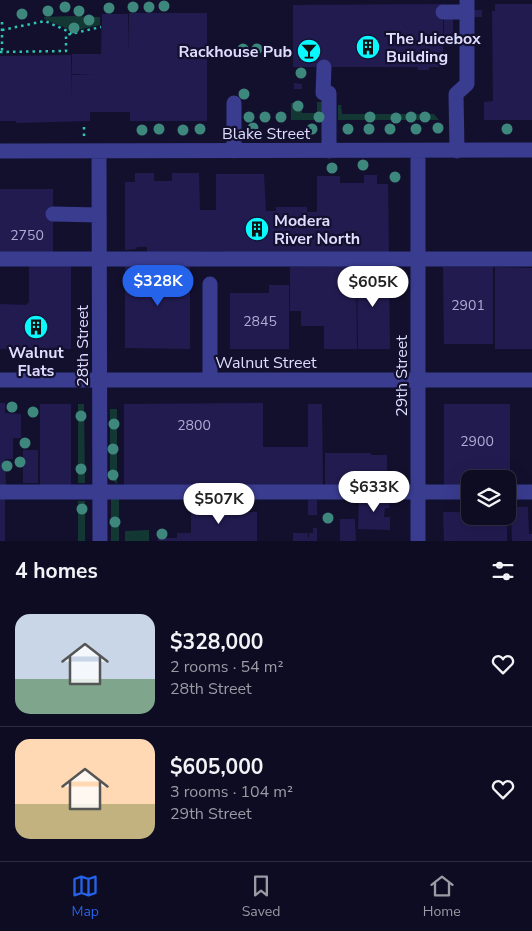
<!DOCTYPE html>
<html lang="en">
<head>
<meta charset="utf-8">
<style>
  :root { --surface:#0e0c22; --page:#1c1a2f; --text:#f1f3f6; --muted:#9b9ba5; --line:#2e2c40; --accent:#2563eb }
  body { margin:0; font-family:"Nunito Sans",sans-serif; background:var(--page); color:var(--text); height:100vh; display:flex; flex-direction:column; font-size:19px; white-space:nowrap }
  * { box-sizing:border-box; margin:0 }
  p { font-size:16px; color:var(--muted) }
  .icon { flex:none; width:28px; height:28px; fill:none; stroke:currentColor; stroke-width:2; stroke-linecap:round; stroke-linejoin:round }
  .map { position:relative; height:541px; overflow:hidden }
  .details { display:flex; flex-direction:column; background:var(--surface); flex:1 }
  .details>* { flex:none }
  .buttons { position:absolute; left:461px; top:470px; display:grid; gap:10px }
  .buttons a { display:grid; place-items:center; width:55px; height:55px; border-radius:10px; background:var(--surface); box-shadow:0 5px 20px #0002,0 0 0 1px var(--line); font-size:25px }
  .price { position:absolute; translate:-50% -42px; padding:0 11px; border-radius:18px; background:#fff; color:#222; font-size:16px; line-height:32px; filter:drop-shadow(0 1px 2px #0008) }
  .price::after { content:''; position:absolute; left:50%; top:30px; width:15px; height:11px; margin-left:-8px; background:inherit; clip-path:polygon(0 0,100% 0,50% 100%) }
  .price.active { background:var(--accent); color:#fff }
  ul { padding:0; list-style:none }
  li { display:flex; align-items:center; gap:15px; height:125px; padding:0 15px }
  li+li { border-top:1px solid var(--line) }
  li span { display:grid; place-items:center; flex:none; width:140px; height:100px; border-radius:15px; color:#555 }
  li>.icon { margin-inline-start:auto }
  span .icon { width:60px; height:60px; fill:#fffc; stroke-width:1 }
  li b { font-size:21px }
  h2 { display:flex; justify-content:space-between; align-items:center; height:60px; padding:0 15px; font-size:21px }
  .tabs { display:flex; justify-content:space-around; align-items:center; height:70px; border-top:1px solid var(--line); background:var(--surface); font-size:14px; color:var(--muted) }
  .tabs a { display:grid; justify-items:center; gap:2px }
  .tabs .active { color:var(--accent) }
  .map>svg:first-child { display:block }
  .green { fill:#133834 }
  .building { fill:#221b50 }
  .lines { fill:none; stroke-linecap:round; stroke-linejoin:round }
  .path { stroke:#2ac7b1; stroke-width:2.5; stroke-dasharray:2.5 4; stroke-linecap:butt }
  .minor { stroke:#393c8f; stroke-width:15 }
  .tree { fill:#3d877c }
  .labels { text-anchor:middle; stroke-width:4.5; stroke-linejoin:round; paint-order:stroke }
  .number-label { font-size:14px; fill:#afacd3 }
  .poi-label { font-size:16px; font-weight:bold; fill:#deddff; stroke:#13102e; text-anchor:start }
  .street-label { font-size:16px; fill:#deddff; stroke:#13102e }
</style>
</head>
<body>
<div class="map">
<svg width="532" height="541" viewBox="0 0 532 541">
  <rect width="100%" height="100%" fill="#13102e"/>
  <path class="green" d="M 71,16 L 100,17 L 100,25 L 73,31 L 44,19 L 44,17 Z
    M 317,102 L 322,102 L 322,120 L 291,120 L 291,103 L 302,103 L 302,113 L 317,113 Z
    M 338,105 L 341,105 L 342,114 L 434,114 L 439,120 L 338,120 Z
    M 78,404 L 84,404 L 85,483 L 78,483 Z
    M 110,409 L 117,409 L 117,484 L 110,477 Z
    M 111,499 L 119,499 L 119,541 L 111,541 Z
    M 78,501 L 85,501 L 85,541 L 78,541 Z
    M 149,530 L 149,541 L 125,541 L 125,531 Z"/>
  <path class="building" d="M 443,4 L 443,67 L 429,67 L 429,70 L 418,70 L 418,67 L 293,67 L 293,5 Z
    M 495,4 L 532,4 L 532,120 L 484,120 L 484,102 L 493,101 L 492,11 L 495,11 Z
    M 472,10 L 482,10 L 482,17 L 472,17 Z
    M 129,13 L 207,13 L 207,121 L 130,121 L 130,112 L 90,112 L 90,121 L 16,123 L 16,98 L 16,121 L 0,121 L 0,56 L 71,55 L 72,100 L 72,75 L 94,74 L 72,74 L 72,54 L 101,54 L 102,14 L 128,14 L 129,54 Z
    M 444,18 L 453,18 L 453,40 L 444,40 Z
    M 294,83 L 302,84 L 302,89 L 294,89 Z
    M 135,173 L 154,173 L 154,181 L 172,181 L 172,173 L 199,173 L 200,210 L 216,210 L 216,174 L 264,174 L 266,211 L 276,211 L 276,207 L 307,207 L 307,212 L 317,212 L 317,176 L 340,176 L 340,183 L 364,183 L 364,175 L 377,175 L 377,184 L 388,184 L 389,256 L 222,256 L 222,251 L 147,253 L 147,247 L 137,247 L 136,249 L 125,250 L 125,182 L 135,182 Z
    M 0,189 L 53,189 L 53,257 L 0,256 Z
    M 29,262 L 71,262 L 71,349 L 0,349 L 0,304 L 26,305 L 29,302 Z
    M 125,266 L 190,266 L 190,349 L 125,348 Z
    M 356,266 L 357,349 L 324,349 L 324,326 L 301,326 L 301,311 L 290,311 L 290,267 Z
    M 357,266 L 389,267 L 390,349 L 358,349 Z
    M 443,267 L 493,267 L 493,344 L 444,344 Z
    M 495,267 L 532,268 L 532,349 L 495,349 Z
    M 269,285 L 289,285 L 289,349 L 230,349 L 230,293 L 269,293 Z
    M 0,403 L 5,403 L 5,413 L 21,414 L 21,438 L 13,438 L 13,459 L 5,459 L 6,487 L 0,487 Z
    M 263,403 L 263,447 L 308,447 L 308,404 L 322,404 L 323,487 L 124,487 L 124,404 Z
    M 40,404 L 71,404 L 71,487 L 40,487 Z
    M 444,404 L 510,404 L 510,486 L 508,486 L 508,479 L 470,479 L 470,486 L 444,486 Z
    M 23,450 L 38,450 L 38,483 L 23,483 Z
    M 325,453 L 371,453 L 371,455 L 387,455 L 387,487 L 325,487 Z
    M 0,496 L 5,496 L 5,541 L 0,541 Z
    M 359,496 L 390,497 L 389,508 L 385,508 L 384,517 L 390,517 L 390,530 L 358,529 Z
    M 460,497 L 470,497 L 470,516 L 507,516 L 507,541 L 444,541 L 443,512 L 461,512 Z
    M 308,500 L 317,500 L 317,515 L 308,515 Z
    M 191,502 L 224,502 L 224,512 L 257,512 L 257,541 L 158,541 L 158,538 L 177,538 L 177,533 L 191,533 Z
    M 511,507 L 528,507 L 529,534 L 532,534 L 532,541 L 512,541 Z
    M 340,519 L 355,519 L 356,541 L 340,541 Z
    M 313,528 L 317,528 L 317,541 L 293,541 L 293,533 L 308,533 L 308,538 L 309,538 L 309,533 L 313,533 Z"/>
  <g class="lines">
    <path class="path" d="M 2,22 L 2,52
      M 2,30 L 45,21 L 72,33
      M 0,52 L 66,51 L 66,35 L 101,27
      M 84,136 L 84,125"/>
    <path class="minor" d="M 443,12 L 467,12
      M 324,67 L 323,93 L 329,93 L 329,151
      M 234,103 L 234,151
      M 0,151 L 532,150
      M 99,151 L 100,541
      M 457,151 L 456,94 L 467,84 L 467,0
      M 53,214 L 99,215
      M 0,259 L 532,259
      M 210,284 L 210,380
      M 0,380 L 532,380
      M 0,492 L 470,492
      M 508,492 L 532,492
      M 418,541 L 418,151"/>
  </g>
  <g class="tree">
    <circle cx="164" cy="6" r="5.5"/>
    <circle cx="65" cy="7" r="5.5"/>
    <circle cx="133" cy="7" r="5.5"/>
    <circle cx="149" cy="7" r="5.5"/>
    <circle cx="109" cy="8" r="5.5"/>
    <circle cx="48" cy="11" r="5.5"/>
    <circle cx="79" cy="11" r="5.5"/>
    <circle cx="22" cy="14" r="5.5"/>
    <circle cx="89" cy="20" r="5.5"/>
    <circle cx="74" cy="28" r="5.5"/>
    <circle cx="243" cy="49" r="5.5"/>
    <circle cx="257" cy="49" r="5.5"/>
    <circle cx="301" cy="73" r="5.5"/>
    <circle cx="244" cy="94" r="5.5"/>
    <circle cx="298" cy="106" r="5.5"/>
    <circle cx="249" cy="117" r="5.5"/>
    <circle cx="265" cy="117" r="5.5"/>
    <circle cx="281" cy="117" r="5.5"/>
    <circle cx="319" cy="117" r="5.5"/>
    <circle cx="370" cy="117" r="5.5"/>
    <circle cx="411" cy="117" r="5.5"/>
    <circle cx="425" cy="117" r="5.5"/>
    <circle cx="396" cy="118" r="5.5"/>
    <circle cx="253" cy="128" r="5.5"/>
    <circle cx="438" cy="128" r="5.5"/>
    <circle cx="159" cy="129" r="5.5"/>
    <circle cx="200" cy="129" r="5.5"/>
    <circle cx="312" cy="129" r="5.5"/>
    <circle cx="348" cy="129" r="5.5"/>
    <circle cx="369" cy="129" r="5.5"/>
    <circle cx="390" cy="129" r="5.5"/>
    <circle cx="416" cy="129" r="5.5"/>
    <circle cx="507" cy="129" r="5.5"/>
    <circle cx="142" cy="130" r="5.5"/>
    <circle cx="183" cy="130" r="5.5"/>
    <circle cx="363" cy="165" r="5.5"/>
    <circle cx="332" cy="168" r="5.5"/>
    <circle cx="395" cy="177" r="5.5"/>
    <circle cx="12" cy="407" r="5.5"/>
    <circle cx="33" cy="412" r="5.5"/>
    <circle cx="81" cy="416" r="5.5"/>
    <circle cx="114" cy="424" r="5.5"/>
    <circle cx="25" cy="443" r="5.5"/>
    <circle cx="113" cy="449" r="5.5"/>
    <circle cx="20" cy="462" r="5.5"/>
    <circle cx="7" cy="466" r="5.5"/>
    <circle cx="81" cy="469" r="5.5"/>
    <circle cx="113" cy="475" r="5.5"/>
    <circle cx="82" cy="509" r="5.5"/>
    <circle cx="328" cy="518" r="5.5"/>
    <circle cx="115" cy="522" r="5.5"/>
    <circle cx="162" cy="534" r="5.5"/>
  </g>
  <defs>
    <g id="building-disc" transform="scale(1.25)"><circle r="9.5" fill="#09f9ff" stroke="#13102e"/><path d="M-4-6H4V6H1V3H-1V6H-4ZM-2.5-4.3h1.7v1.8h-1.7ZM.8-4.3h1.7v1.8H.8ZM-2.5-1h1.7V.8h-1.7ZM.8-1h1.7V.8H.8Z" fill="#111"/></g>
    <g id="bar-disc" transform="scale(1.25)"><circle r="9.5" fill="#09f9ff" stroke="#13102e"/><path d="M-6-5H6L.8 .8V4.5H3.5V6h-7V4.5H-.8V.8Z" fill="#111"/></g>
  </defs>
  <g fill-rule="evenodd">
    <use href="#building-disc" x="368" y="47"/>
    <use href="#bar-disc" x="309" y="51"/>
    <use href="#building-disc" x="257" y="229"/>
    <use href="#building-disc" x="36" y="327"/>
  </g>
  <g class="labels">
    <g class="number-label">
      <text x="27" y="240">2750</text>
      <text x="468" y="310">2901</text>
      <text x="260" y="326">2845</text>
      <text x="194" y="430">2800</text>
      <text x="477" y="446">2900</text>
    </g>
    <g class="poi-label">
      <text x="386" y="44">The Juicebox<tspan x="386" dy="18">Building</tspan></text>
      <text x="292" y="57" text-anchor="end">Rackhouse Pub</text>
      <text x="274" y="226">Modera<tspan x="274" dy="18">River North</tspan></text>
      <text x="36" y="358" text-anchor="middle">Walnut<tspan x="36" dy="18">Flats</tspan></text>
    </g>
    <g class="street-label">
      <text x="266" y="139">Blake Street</text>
      <text transform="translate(82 346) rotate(-90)" y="6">28th Street</text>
      <text x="266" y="368">Walnut Street</text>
      <text transform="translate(401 376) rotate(-90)" y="6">29th Street</text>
    </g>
  </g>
</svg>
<div class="buttons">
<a><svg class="icon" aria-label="layers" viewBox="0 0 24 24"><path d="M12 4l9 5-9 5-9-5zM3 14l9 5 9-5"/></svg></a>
</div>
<b class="price active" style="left:158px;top:307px">$328K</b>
<b class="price" style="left:373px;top:308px">$605K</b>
<b class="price" style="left:374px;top:513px">$633K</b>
<b class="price" style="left:219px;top:525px">$507K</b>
</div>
<section class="details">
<h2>4 homes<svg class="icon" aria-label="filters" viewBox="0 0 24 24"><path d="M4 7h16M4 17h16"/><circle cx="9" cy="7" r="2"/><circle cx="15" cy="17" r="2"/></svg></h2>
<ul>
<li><span style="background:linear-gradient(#c9d6e8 65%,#7fa58c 0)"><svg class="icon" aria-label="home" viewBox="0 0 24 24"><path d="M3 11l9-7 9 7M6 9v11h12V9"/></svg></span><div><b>$328,000</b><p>2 rooms · 54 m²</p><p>28th Street</p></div><svg class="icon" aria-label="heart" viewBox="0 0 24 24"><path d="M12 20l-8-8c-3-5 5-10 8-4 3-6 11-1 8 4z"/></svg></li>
<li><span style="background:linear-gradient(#ffd9b3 65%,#c2b280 0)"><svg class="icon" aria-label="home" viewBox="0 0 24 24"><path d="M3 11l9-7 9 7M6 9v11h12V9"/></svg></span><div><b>$605,000</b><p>3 rooms · 104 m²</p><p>29th Street</p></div><svg class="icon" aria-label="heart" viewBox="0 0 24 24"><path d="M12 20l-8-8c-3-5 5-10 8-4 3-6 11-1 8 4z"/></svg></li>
</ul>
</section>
<nav class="tabs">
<a class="active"><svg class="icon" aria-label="map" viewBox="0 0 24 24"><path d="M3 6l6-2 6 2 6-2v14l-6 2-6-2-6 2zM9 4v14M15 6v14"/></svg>Map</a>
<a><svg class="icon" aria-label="saved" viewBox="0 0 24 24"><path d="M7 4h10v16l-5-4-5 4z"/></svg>Saved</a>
<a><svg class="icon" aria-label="home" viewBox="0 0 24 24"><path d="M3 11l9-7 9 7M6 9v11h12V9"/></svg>Home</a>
</nav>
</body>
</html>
